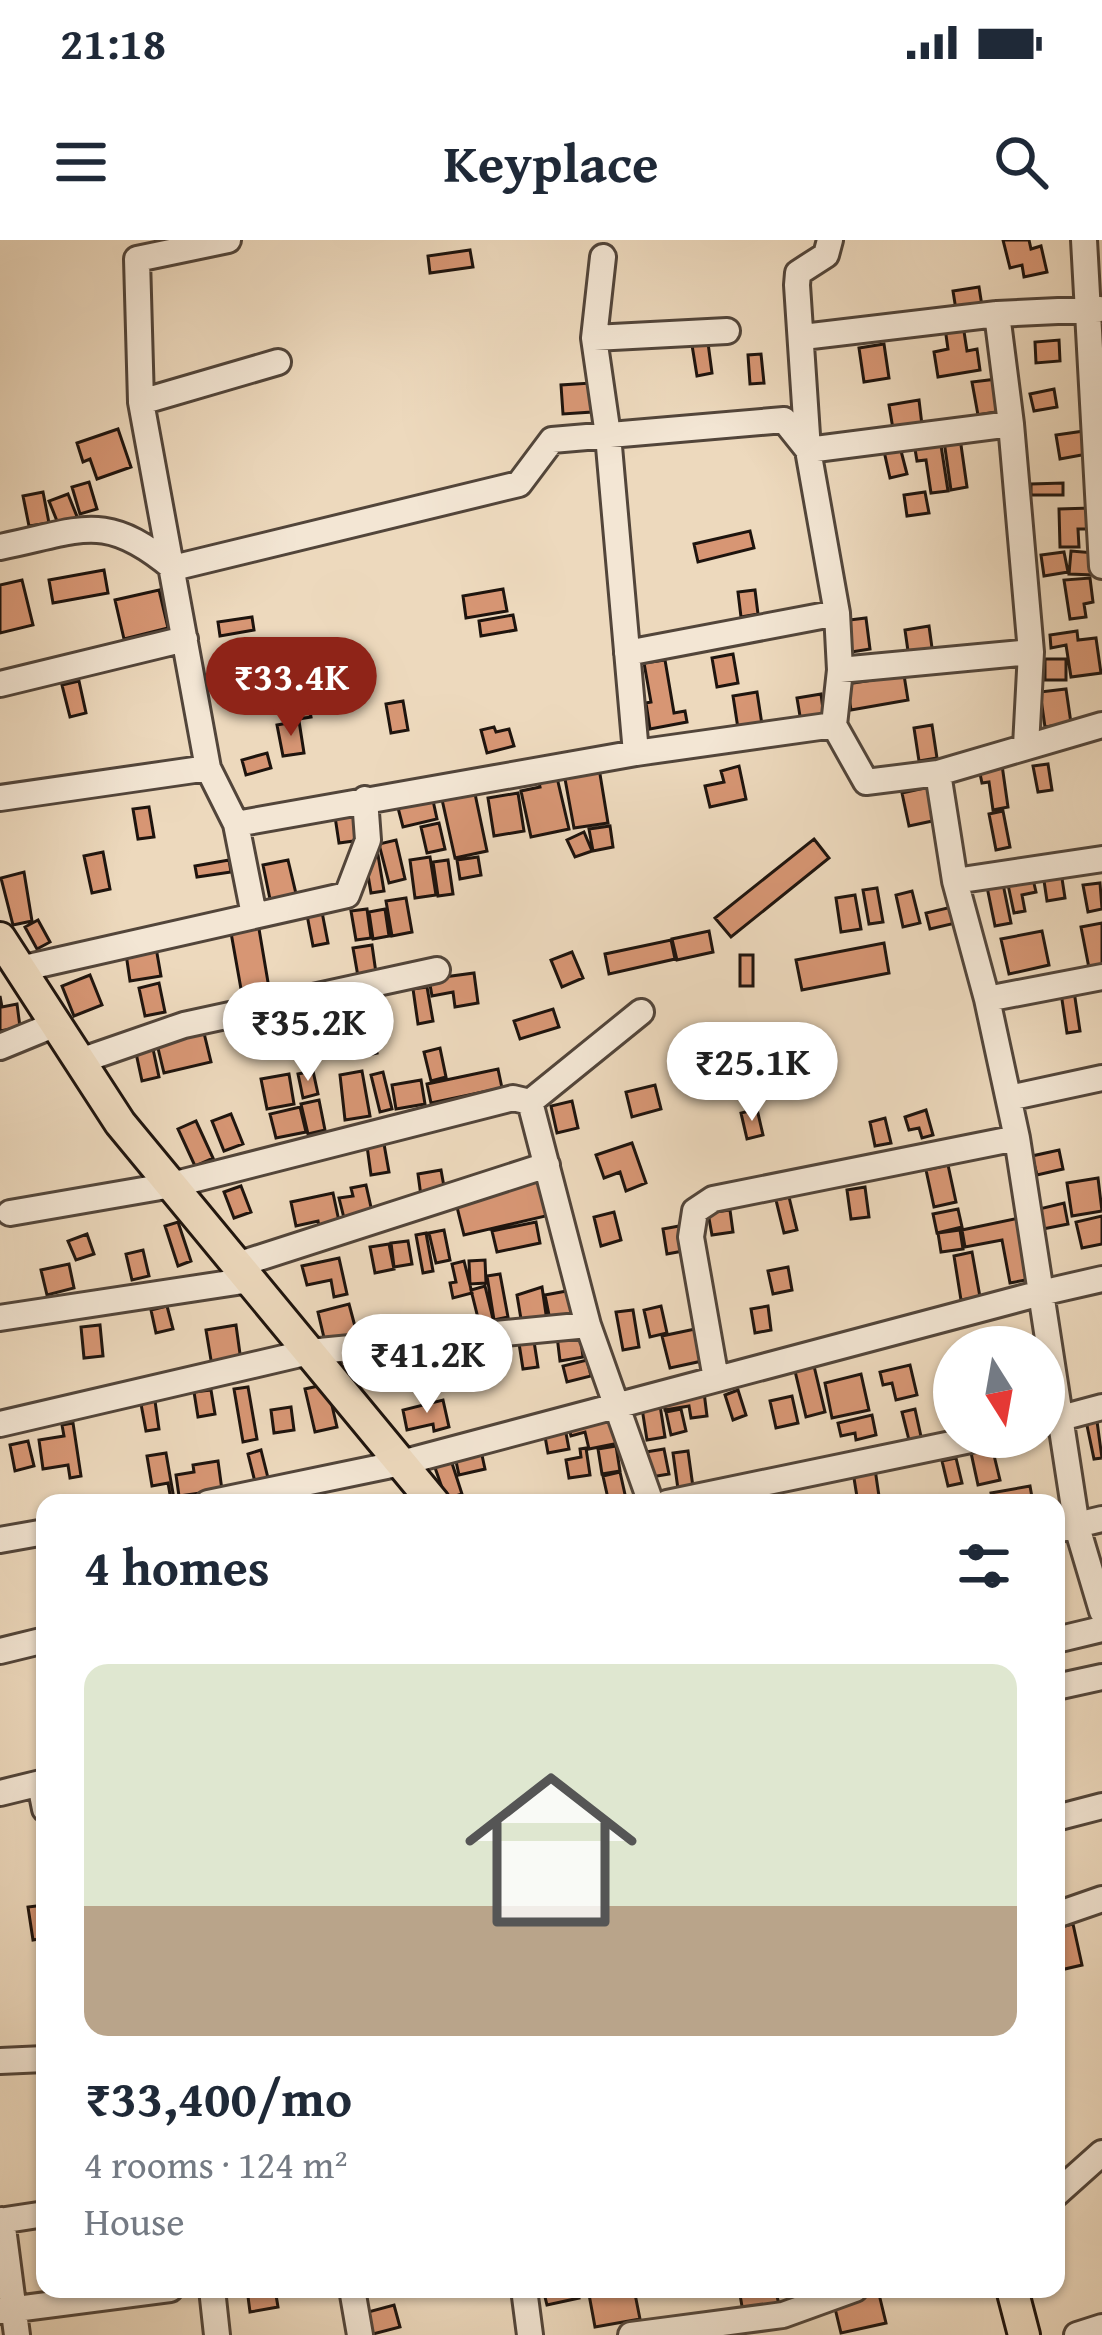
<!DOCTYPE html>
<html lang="en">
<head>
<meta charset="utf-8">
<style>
  :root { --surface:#fff; --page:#f2f2f3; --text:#1f2937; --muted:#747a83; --accent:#8f2418 }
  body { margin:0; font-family:"Gentium Book Plus",serif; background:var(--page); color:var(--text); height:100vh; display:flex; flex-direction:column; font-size:45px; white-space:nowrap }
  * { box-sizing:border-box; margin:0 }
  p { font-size:39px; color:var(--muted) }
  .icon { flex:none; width:66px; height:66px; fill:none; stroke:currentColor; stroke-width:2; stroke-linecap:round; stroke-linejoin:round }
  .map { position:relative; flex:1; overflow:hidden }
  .panel { position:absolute; left:36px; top:1254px; width:1029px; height:804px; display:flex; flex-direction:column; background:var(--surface); border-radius:24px; box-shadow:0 3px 9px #0004 }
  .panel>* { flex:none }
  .needle { width:78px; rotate:169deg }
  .fabs { position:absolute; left:933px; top:1086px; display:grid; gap:24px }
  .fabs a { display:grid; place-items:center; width:132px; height:132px; border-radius:50%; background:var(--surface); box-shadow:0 3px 9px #0004; font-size:60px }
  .price { position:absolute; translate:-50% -102px; padding:0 27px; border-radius:42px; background:#fff; color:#222; font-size:39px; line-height:78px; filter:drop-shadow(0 3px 6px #0008) }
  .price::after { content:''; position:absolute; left:50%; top:72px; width:36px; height:27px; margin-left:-18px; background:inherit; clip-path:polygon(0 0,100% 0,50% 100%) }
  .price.selected { background:var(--accent); color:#fff }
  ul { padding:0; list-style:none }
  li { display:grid; align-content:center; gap:24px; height:636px; padding:0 48px }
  li span { display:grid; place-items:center; height:372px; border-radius:24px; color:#555 }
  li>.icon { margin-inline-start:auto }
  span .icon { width:216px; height:216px; fill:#fffc; stroke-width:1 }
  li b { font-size:51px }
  h2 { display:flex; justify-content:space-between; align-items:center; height:144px; padding:0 48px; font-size:51px }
  .status { display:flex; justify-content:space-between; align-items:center; height:84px; padding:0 60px; background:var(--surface); direction:ltr }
  .status svg { height:33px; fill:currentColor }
  header { display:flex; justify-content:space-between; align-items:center; height:156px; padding:0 48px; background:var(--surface); font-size:54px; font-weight:800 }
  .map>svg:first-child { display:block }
  .building { fill:#d79674; stroke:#1e140e; stroke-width:3 }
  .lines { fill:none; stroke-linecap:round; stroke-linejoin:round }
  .minor-casing { stroke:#52453a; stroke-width:30 }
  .major-casing { stroke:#1e140e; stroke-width:36 }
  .minor { stroke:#f3e6d4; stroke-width:24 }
  .major { stroke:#edd9bd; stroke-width:30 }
</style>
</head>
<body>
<div class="status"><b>21:18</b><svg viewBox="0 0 49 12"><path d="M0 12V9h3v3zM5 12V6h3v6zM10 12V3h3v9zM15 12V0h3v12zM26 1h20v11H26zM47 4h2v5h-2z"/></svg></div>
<header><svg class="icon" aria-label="menu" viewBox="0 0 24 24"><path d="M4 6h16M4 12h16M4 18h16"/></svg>Keyplace<svg class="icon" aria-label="search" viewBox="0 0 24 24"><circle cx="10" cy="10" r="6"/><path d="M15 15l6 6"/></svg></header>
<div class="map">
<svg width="1102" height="2095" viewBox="0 0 1102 2095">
  <rect width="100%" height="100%" fill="#edd9bd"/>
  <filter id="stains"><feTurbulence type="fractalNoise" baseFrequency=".00167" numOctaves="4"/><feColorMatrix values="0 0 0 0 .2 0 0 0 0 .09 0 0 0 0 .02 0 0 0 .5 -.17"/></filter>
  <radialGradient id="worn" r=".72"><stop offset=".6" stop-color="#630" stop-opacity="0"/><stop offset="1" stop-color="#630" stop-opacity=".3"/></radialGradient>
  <path class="building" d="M 1003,0 L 1029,0 L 1031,9 L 1041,6 L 1047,32 L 1024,37 L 1022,25 L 1010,28 Z
    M 470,10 L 473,27 L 430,33 L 428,16 Z
    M 979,47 L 982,66 L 956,70 L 953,51 Z
    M 963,85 L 967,111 L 977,109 L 980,130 L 938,137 L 934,112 L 948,109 L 945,88 Z
    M 1059,100 L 1060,121 L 1036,123 L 1035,102 Z
    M 708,103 L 712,133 L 697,136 L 692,105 Z
    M 884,104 L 889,138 L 864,142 L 859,108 Z
    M 761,114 L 764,143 L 750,144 L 748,115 Z
    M 997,139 L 1002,171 L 978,175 L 972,142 Z
    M 591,143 L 592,172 L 563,174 L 561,145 Z
    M 1054,149 L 1057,167 L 1034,171 L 1030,154 Z
    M 919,160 L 922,185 L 893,189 L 889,165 Z
    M 118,189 L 131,227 L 97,239 L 90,219 L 83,222 L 77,203 Z
    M 1084,191 L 1087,214 L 1060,219 L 1056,195 Z
    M 960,198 L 967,247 L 951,250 L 944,201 Z
    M 940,199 L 948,251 L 931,253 L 926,220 L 917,221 L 914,203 Z
    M 900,207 L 907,234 L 890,238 L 884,211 Z
    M 89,242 L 97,269 L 80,274 L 72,247 Z
    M 1063,243 L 1063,255 L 1031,255 L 1031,244 Z
    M 43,252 L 49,283 L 29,286 L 23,256 Z
    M 925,252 L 929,273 L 907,276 L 904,255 Z
    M 68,254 L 80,284 L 61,291 L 49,261 Z
    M 1091,268 L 1091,289 L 1078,289 L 1079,307 L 1060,307 L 1059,269 Z
    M 750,291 L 754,308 L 698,322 L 694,304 Z
    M 1071,311 L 1095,313 L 1094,335 L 1069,334 Z
    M 1064,312 L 1068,332 L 1044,336 L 1041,315 Z
    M 104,330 L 108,353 L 53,363 L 49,340 Z
    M 1090,338 L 1093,362 L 1084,364 L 1086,377 L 1070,379 L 1064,340 Z
    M 22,340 L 33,385 L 0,393 L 0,345 Z
    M 503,349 L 507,371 L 466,378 L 463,356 Z
    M 159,350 L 168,388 L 124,399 L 115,360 Z
    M 755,350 L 758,374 L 741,377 L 738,352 Z
    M 513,375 L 516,390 L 481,396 L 479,381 Z
    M 252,377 L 254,390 L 220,396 L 218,382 Z
    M 866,378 L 870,409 L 845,413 L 841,381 Z
    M 929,386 L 933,415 L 909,418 L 905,390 Z
    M 1077,391 L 1078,400 L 1096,398 L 1101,433 L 1071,437 L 1066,405 L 1051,408 L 1050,395 Z
    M 733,414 L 738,443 L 717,447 L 712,418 Z
    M 1045,419 L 1066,419 L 1066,440 L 1045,440 Z
    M 665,420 L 674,473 L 685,471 L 687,482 L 650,489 L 646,463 L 651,462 L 644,423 Z
    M 904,435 L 908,460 L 851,470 L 847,444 Z
    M 79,441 L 86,473 L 70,477 L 62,445 Z
    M 1066,449 L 1071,483 L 1045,487 L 1040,452 Z
    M 306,450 L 311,477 L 286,481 L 281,454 Z
    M 757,452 L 763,491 L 739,495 L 733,456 Z
    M 821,454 L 825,484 L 802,488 L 797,458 Z
    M 403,461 L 408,490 L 391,493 L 386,464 Z
    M 299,481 L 304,513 L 283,516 L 277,485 Z
    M 932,485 L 937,518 L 919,521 L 914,488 Z
    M 494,487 L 496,492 L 509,489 L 514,506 L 487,513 L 481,490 Z
    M 267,513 L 271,528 L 246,535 L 242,520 Z
    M 598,522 L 608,583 L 574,588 L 563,528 Z
    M 1048,524 L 1052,550 L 1038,552 L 1033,526 Z
    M 1002,525 L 1008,567 L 993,570 L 989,542 L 982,543 L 979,529 Z
    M 739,526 L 746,559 L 710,567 L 705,546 L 724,542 L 721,531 Z
    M 555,529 L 569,589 L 531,597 L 521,551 L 540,547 L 537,533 Z
    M 929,547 L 937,580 L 909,586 L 902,553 Z
    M 474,549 L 487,611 L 455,618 L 441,555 Z
    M 518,553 L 524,591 L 494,596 L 488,558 Z
    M 432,556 L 437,579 L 403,587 L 397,564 Z
    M 149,567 L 154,597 L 138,599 L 133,569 Z
    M 355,567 L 361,600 L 339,603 L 334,570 Z
    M 1003,571 L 1010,607 L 996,610 L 989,574 Z
    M 439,583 L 445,609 L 427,613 L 421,587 Z
    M 610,586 L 613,607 L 593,611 L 589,589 Z
    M 584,592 L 592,611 L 575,617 L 567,600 Z
    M 814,599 L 829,618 L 731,697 L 715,678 Z
    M 396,600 L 405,639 L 389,643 L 379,604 Z
    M 103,612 L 110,649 L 92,653 L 84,616 Z
    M 378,615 L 384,651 L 371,653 L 365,617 Z
    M 430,617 L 436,655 L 415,658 L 410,620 Z
    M 478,617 L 481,635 L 460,639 L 457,620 Z
    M 229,620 L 231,632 L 197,637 L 195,626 Z
    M 288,620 L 297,658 L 271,664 L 263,625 Z
    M 448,620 L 453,654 L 438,656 L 433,622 Z
    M 24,632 L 32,681 L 13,685 L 1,638 Z
    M 1061,632 L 1065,658 L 1047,661 L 1043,634 Z
    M 1032,635 L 1036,652 L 1022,655 L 1025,671 L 1014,673 L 1007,640 Z
    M 1100,643 L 1102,669 L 1088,672 L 1083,645 Z
    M 1003,644 L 1011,683 L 995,686 L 987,647 Z
    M 877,648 L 883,682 L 869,684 L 863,650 Z
    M 912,651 L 920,683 L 903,687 L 896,655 Z
    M 855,655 L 861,689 L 841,692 L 836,658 Z
    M 406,658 L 412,692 L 392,696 L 386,661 Z
    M 956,666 L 960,682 L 930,689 L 926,673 Z
    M 367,669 L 371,698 L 356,700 L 351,671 Z
    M 385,669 L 389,696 L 373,699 L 369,672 Z
    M 322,672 L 328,703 L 313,706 L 307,675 Z
    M 38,680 L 50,702 L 37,709 L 25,687 Z
    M 258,683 L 271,760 L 258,762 L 256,746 L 241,749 L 230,687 Z
    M 1102,683 L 1102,725 L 1089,728 L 1081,687 Z
    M 709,691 L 713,712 L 677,720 L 672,699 Z
    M 1042,691 L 1049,725 L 1009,734 L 1001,699 Z
    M 671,700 L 675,719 L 609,734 L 605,714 Z
    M 155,702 L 161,736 L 130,741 L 125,707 Z
    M 884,703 L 889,733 L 802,750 L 796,720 Z
    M 372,705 L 377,740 L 359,742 L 353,708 Z
    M 572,712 L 583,738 L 562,747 L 551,720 Z
    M 740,715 L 753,715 L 753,746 L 740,746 Z
    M 474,733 L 478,763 L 455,767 L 453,752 L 432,756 L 429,739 Z
    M 90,735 L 102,765 L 74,776 L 62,746 Z
    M 159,743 L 165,772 L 145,776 L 139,748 Z
    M 427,747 L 433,781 L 418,784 L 413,749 Z
    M 1074,751 L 1080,791 L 1067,793 L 1061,753 Z
    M 0,756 L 2,767 L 17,764 L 20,787 L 0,791 Z
    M 553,769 L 559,787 L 520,799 L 514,781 Z
    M 372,791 L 377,813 L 358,817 L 353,795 Z
    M 204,793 L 211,822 L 164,833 L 157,804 Z
    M 440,808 L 446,837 L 431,841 L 424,812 Z
    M 153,809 L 159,837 L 142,841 L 136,813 Z
    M 498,829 L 502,848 L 431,863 L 427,844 Z
    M 313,831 L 318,854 L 303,858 L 298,834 Z
    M 362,831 L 370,876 L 345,880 L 340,835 Z
    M 383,832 L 392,869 L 380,872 L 371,835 Z
    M 289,834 L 294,864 L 267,869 L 261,839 Z
    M 421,840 L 425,864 L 396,869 L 392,845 Z
    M 655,845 L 661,869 L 632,877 L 626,852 Z
    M 319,860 L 325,890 L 308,894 L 301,864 Z
    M 572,861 L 578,888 L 557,893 L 551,866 Z
    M 300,867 L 306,892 L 276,898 L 270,874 Z
    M 757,869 L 763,895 L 747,899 L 741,873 Z
    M 926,870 L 933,895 L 922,898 L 919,888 L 909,890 L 905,877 Z
    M 231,874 L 243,904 L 224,911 L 212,881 Z
    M 885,878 L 891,903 L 875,906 L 870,882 Z
    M 196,881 L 213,918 L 195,926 L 178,889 Z
    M 632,903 L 646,943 L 626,951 L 620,932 L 604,938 L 596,915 Z
    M 384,904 L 389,932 L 371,935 L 367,906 Z
    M 1059,910 L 1063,929 L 1037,935 L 1032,916 Z
    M 948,925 L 956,962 L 934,967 L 926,930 Z
    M 441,930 L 445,952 L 421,956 L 418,934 Z
    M 1098,938 L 1102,971 L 1072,976 L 1067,943 Z
    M 542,939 L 550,975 L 464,995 L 455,959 Z
    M 366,945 L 373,976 L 345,982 L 339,958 L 353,956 L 351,948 Z
    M 241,946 L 251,972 L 234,978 L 224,952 Z
    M 865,947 L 869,977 L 851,979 L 847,950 Z
    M 333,953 L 340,986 L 320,991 L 318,981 L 296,986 L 291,962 Z
    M 789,957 L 797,990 L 784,993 L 776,960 Z
    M 1064,963 L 1068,984 L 1043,989 L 1039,969 Z
    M 958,969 L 962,987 L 937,993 L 933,974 Z
    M 730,970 L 733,992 L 712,995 L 708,973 Z
    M 614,972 L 621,1000 L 601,1006 L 594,977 Z
    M 1102,976 L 1102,1004 L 1082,1008 L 1076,982 Z
    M 1024,977 L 1036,1038 L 1010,1043 L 1002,1000 L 965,1007 L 962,990 Z
    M 178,982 L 191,1021 L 178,1026 L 165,986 Z
    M 536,982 L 540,1003 L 497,1012 L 492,991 Z
    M 679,986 L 683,1011 L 667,1014 L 663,989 Z
    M 444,990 L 450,1020 L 436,1023 L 429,993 Z
    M 960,990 L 963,1009 L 941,1012 L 938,993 Z
    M 426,993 L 433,1031 L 423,1033 L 416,995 Z
    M 87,994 L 94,1014 L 76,1020 L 68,1001 Z
    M 408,1001 L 412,1024 L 394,1027 L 391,1003 Z
    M 389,1004 L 394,1029 L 375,1033 L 370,1007 Z
    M 143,1010 L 149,1036 L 132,1040 L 126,1014 Z
    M 972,1012 L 980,1057 L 961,1060 L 954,1016 Z
    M 339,1018 L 347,1054 L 334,1057 L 331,1040 L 307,1045 L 302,1026 Z
    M 485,1020 L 486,1043 L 470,1044 L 469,1021 Z
    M 464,1021 L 472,1053 L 453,1058 L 450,1043 L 456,1042 L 452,1024 Z
    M 69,1024 L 74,1048 L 47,1055 L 41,1030 Z
    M 788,1027 L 792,1050 L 773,1054 L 768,1031 Z
    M 500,1034 L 508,1077 L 494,1080 L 487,1036 Z
    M 485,1046 L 494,1083 L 480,1086 L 471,1050 Z
    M 542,1047 L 547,1081 L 522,1085 L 517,1055 Z
    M 572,1050 L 577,1080 L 551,1085 L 545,1055 Z
    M 349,1064 L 357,1094 L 325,1102 L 318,1072 Z
    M 167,1066 L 173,1089 L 156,1093 L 151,1070 Z
    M 661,1066 L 667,1093 L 650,1097 L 644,1070 Z
    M 768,1066 L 771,1090 L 755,1093 L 751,1069 Z
    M 633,1070 L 639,1107 L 623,1110 L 616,1072 Z
    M 100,1085 L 103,1116 L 84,1118 L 81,1087 Z
    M 236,1085 L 241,1121 L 212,1126 L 206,1090 Z
    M 695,1089 L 702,1121 L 670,1128 L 662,1096 Z
    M 580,1093 L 583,1117 L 560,1121 L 557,1096 Z
    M 533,1095 L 538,1127 L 523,1129 L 518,1097 Z
    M 492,1099 L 497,1124 L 443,1133 L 439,1108 Z
    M 378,1113 L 384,1145 L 371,1147 L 365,1116 Z
    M 587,1120 L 591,1136 L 567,1142 L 563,1126 Z
    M 910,1125 L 917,1155 L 896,1160 L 892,1143 L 883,1145 L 880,1132 Z
    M 814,1126 L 825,1172 L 806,1177 L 795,1131 Z
    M 861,1134 L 869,1170 L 832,1178 L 825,1143 Z
    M 327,1144 L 337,1187 L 315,1192 L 305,1149 Z
    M 248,1147 L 257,1199 L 243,1202 L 234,1149 Z
    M 211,1150 L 215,1174 L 198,1177 L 194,1152 Z
    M 738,1150 L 746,1175 L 733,1180 L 725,1155 Z
    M 704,1152 L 707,1176 L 691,1178 L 689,1166 L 665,1170 L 663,1158 Z
    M 792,1156 L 798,1183 L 776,1188 L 770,1161 Z
    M 659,1159 L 665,1197 L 647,1200 L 641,1162 Z
    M 443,1160 L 449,1187 L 434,1191 L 433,1184 L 407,1190 L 403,1170 Z
    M 155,1161 L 159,1189 L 146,1191 L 141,1164 Z
    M 291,1167 L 294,1190 L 274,1193 L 271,1170 Z
    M 681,1169 L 686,1191 L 671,1195 L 666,1172 Z
    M 915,1169 L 922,1201 L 910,1204 L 902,1172 Z
    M 611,1171 L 619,1203 L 589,1209 L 585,1192 L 571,1196 L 567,1181 Z
    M 1096,1174 L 1102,1218 L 1094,1219 L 1085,1176 Z
    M 872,1175 L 876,1195 L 856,1200 L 855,1193 L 841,1196 L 838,1183 Z
    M 73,1183 L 81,1236 L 70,1238 L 68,1225 L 43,1229 L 39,1200 L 64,1196 L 62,1185 Z
    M 565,1188 L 569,1209 L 548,1213 L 544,1191 Z
    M 28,1201 L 34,1226 L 15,1231 L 10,1205 Z
    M 991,1203 L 1000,1240 L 978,1245 L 970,1208 Z
    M 480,1206 L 485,1229 L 459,1235 L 454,1212 Z
    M 616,1206 L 620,1231 L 602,1234 L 598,1209 Z
    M 586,1208 L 590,1235 L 569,1238 L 566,1220 L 581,1217 L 580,1209 Z
    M 664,1209 L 669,1234 L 651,1237 L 646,1212 Z
    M 261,1210 L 269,1242 L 256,1246 L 248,1214 Z
    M 688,1211 L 693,1247 L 678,1249 L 673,1213 Z
    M 166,1213 L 174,1259 L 171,1260 L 168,1243 L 152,1246 L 147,1216 Z
    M 450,1217 L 462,1254 L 446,1259 L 433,1222 Z
    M 956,1218 L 962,1243 L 948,1246 L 942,1221 Z
    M 218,1221 L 222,1250 L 179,1256 L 176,1235 L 194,1232 L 193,1225 Z
    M 875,1229 L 880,1263 L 858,1263 L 853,1232 Z
    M 620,1232 L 626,1259 L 609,1263 L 603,1236 Z
    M 1030,1246 L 1033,1263 L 993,1263 L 991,1253 Z
    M 45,1665 L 45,1698 L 33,1700 L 28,1667 Z
    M 1073,1684 L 1082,1725 L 1056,1731 L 1056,1688 Z
    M 247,2049 L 275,2049 L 278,2067 L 250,2072 Z
    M 543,2049 L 577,2049 L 579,2058 L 547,2065 Z
    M 588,2049 L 634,2049 L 640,2079 L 595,2087 Z
    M 739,2049 L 775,2049 L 779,2064 L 743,2072 Z
    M 878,2050 L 886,2083 L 841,2093 L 833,2060 Z
    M 394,2065 L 400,2087 L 373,2094 L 368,2072 Z"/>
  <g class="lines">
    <g class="minor-casing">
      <path id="minor" d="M 830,0 L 826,15 L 798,33 L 797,45 L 808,210 L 837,373 L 840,430 L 834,485
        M 1084,0 L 1102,326
        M 603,17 L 594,98 L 608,195 L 636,513
        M 997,74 L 1011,184 L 1031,412 L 1026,506
        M 803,97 L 997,74 L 1100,69
        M 594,98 L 727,91
        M 141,162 L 278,122
        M 0,307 C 81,291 104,270 173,328 L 519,244 L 552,200 L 784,180 L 808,210 L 1011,184
        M 627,413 L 837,373
        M 840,430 L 1031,412
        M 0,444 L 185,399
        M 208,528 L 141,162 L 137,19 L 228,0
        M 0,558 L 208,528 L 236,584 L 636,513 L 834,485 L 866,542 L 938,533
        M 236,584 L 254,675
        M 955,641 L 1102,619
        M 20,729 L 347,655 L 368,600 L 365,559
        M 987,759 L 1102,737
        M 0,807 L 56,784
        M 80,821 L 184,785 L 437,730
        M 1009,858 L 1102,838
        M 530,862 L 641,772
        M 10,973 L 172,945 L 513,858 L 530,862 L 588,1085
        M 237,1025 L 547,925
        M 1102,1039 L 1041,1053 L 1077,1287 L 1102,1371
        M 0,1078 L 250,1040
        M 716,1139 L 691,997 L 695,971 L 713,959 L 1017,898
        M 1046,1182 L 1102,1167
        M 0,1184 L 309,1112 L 588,1085 L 651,1263
        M 208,1263 L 401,1223 L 1041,1053 L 1017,898 L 987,759 L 955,641 L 938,533 L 1102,485
        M 667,1263 L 985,1197
        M 1056,1290 L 1102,1279
        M 0,1300 L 45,1292
        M 1056,1400 L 1102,1389
        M 0,1411 L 41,1401
        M 1056,1447 L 1102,1437
        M 40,1544 L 45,1569
        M 0,1553 L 45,1542
        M 1056,1578 L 1102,1566
        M 1056,1675 L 1102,1659
        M 0,1821 L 45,1819
        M 1056,1954 L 1102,1913
        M 2,1980 L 17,2095
        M 0,1981 L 45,1974
        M 212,2049 L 217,2095
        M 352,2049 L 360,2095
        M 524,2049 L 530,2095
        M 0,2071 L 170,2049
        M 631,2095 L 783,2075 L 855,2049
        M 1077,2095 L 1102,2087"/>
    </g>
    <g class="major-casing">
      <path id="major" d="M 0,698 L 120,883 L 434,1263
        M 1012,2049 L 1024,2095"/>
    </g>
    <use href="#minor" class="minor"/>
    <use href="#major" class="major"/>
  </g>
  <rect width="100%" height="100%" filter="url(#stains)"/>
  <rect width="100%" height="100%" fill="url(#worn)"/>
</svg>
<div class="fabs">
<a><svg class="needle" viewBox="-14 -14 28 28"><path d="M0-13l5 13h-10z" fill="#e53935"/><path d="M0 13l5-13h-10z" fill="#747a83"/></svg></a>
</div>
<b class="price selected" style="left:291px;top:499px">₹33.4K</b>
<b class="price" style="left:308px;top:844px">₹35.2K</b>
<b class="price" style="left:752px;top:884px">₹25.1K</b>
<b class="price" style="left:427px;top:1176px">₹41.2K</b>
<section class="panel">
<h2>4 homes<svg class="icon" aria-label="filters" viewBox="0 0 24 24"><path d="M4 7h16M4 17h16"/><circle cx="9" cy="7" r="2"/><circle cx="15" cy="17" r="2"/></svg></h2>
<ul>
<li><span style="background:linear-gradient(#dfe7d0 65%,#b9a48a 0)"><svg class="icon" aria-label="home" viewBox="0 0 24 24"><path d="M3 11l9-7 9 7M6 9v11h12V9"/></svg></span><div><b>₹33,400/mo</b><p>4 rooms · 124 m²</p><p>House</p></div></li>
</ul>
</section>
</div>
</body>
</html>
